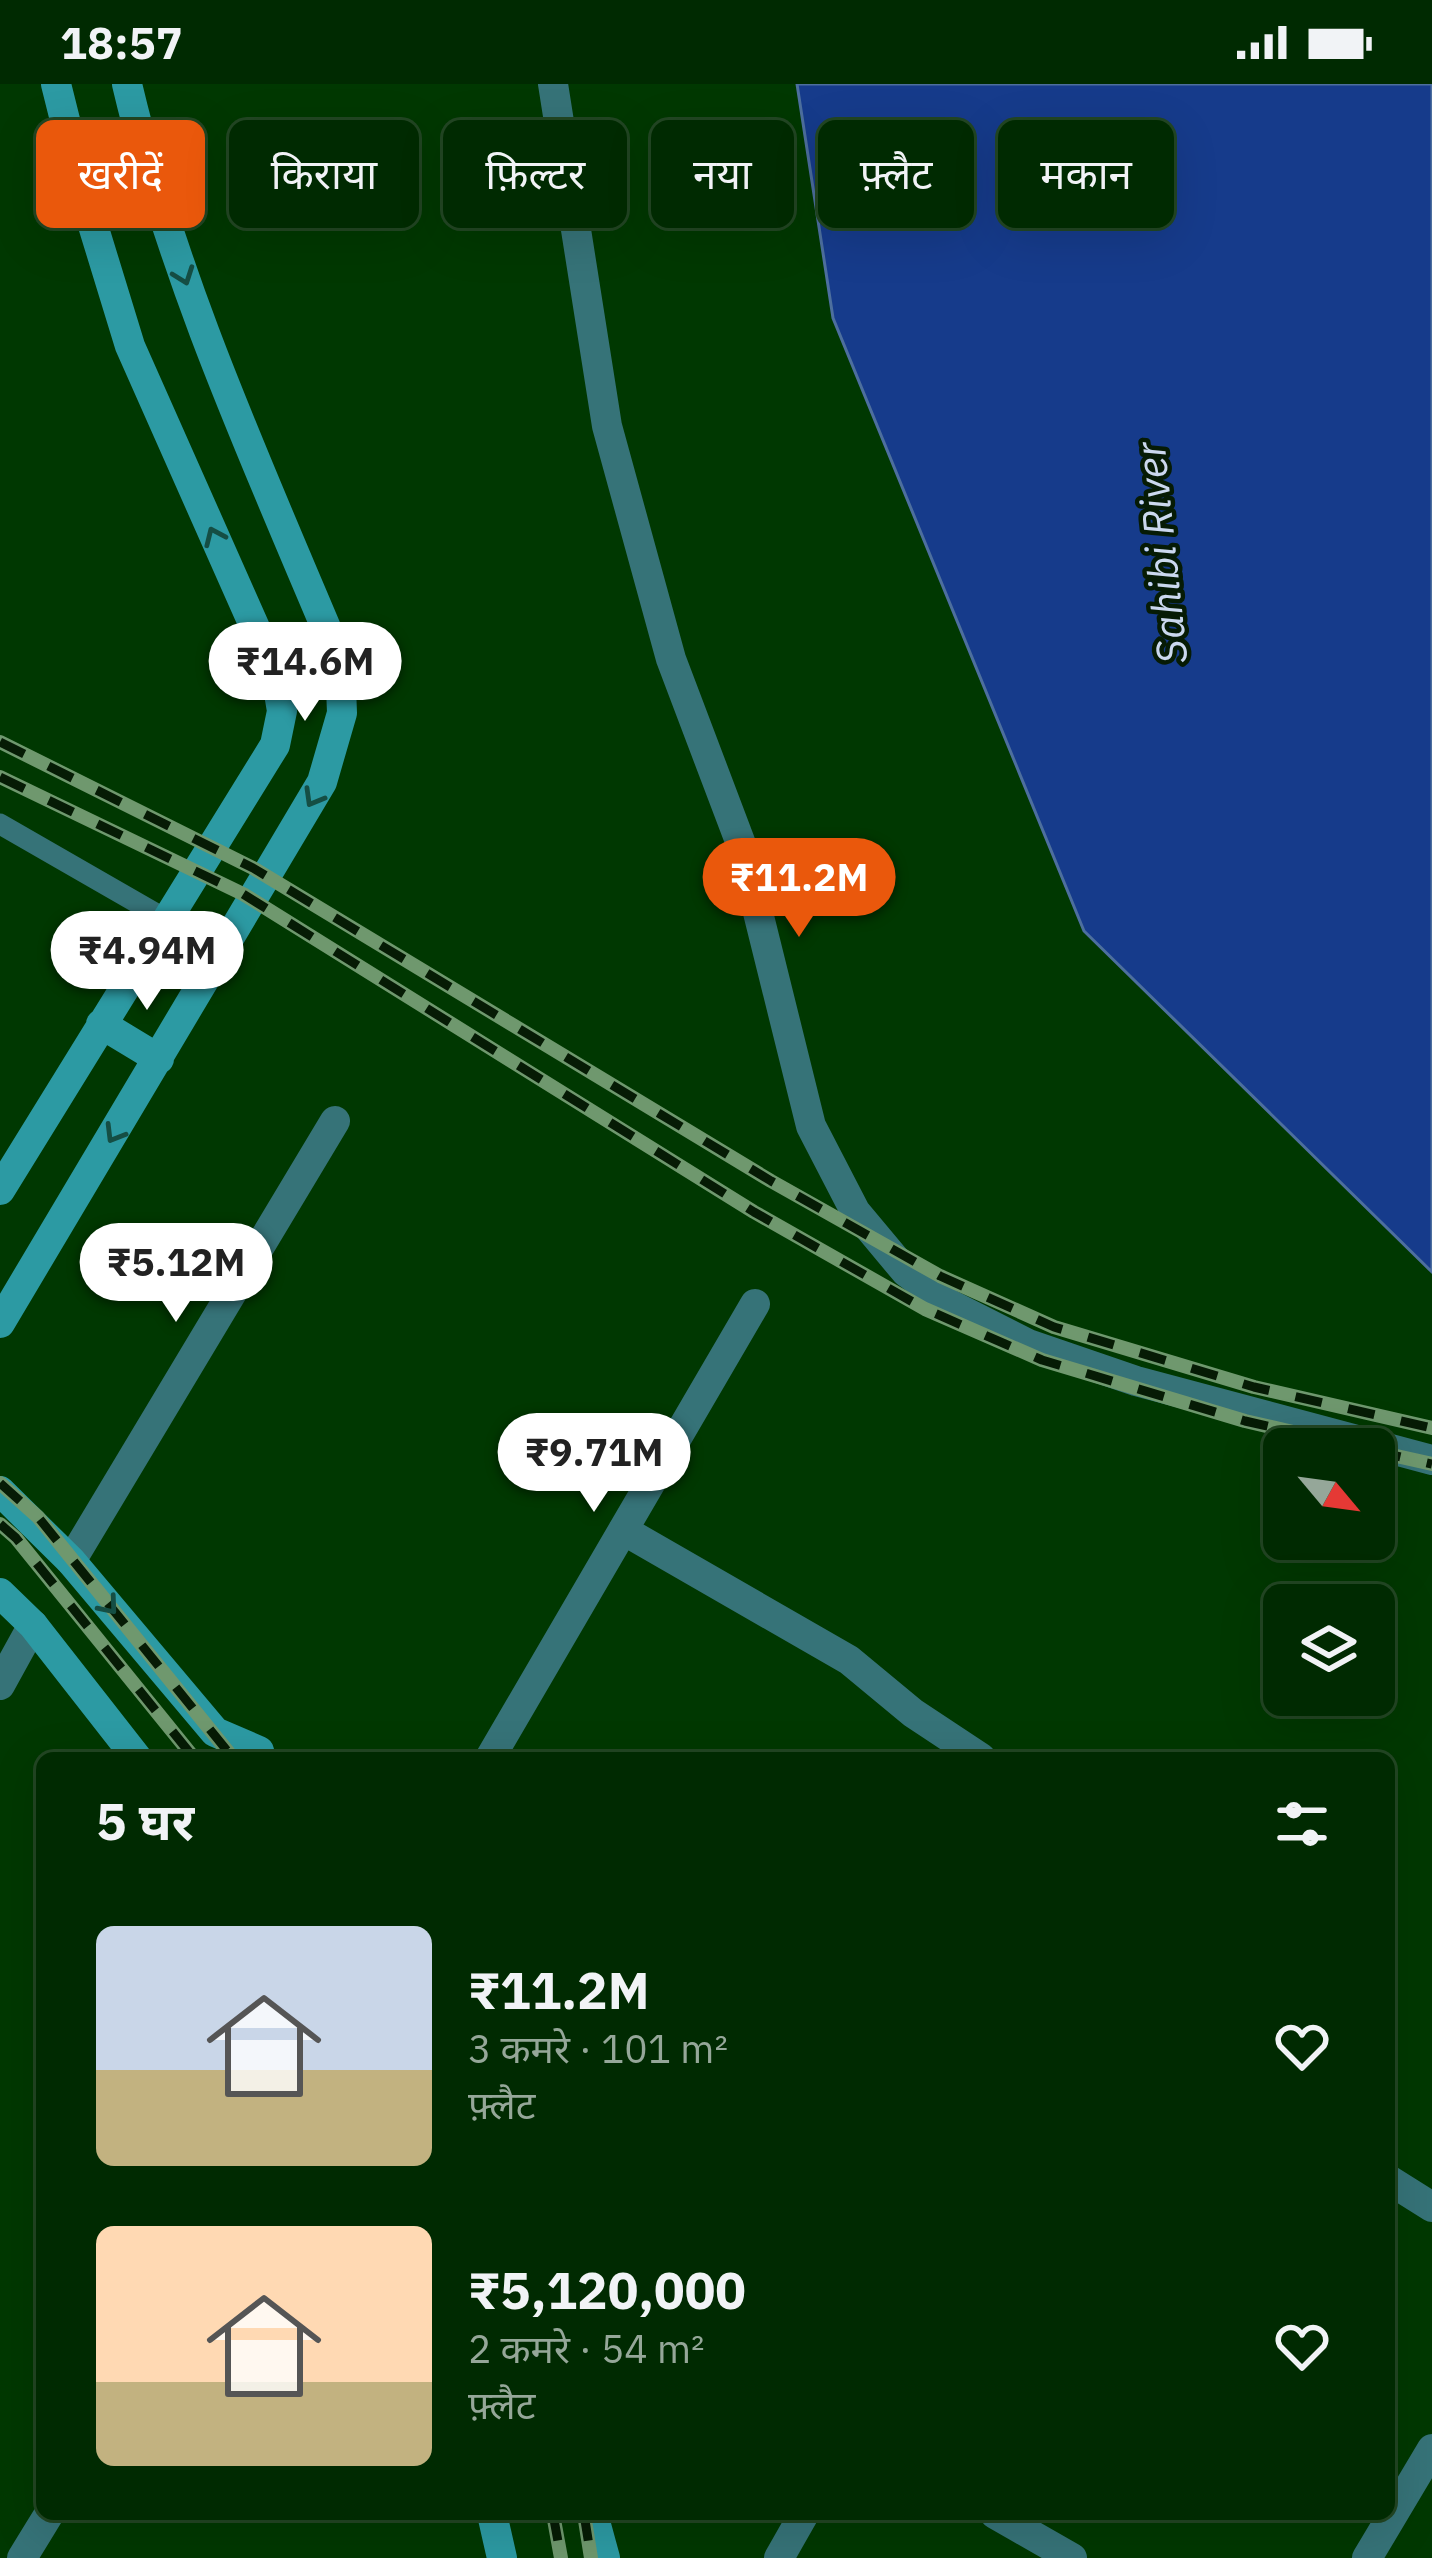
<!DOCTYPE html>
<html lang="hi">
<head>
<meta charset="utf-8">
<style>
  :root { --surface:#002a01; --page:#0e3610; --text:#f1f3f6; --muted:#95a799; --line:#224623; --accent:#ea580c }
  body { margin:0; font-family:"IBM Plex Sans","Noto Sans Devanagari",sans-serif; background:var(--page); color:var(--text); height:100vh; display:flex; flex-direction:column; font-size:45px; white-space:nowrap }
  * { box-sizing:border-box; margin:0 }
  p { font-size:39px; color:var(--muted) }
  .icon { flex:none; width:66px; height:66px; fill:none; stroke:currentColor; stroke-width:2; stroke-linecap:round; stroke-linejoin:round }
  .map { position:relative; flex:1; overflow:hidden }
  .details { position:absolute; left:36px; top:1668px; width:1359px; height:768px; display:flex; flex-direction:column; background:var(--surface); border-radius:18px; box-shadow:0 12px 48px #0002,0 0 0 3px var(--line) }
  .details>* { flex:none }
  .banner { position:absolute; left:36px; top:36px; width:1362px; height:108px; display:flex; gap:24px }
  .needle { width:78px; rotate:119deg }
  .controls { position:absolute; left:1263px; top:1344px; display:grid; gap:24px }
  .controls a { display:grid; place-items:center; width:132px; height:132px; border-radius:18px; background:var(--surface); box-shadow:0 12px 48px #0002,0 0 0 3px var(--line); font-size:60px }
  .price { position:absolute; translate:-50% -102px; padding:0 27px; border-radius:42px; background:#fff; color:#222; font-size:39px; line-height:78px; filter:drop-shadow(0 3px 6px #0008) }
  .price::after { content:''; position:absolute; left:50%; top:72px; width:36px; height:27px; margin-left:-18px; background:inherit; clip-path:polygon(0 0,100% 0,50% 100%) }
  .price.active { background:var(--accent); color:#fff }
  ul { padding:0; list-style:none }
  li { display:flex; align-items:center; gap:36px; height:300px; padding:0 60px }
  li span { display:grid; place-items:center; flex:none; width:336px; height:240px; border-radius:18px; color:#555 }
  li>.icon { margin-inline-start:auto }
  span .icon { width:144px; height:144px; fill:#fffc; stroke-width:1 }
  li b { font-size:51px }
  h2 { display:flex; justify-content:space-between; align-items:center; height:144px; padding:0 60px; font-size:51px }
  .tag { padding:0 42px; border-radius:18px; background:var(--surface); box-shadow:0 12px 48px #0002,0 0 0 3px var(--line); font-size:42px; line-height:108px }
  .tag.active { background:var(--accent); color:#fff }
  .status { display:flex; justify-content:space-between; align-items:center; height:84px; padding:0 60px; background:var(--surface); direction:ltr }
  .status svg { height:33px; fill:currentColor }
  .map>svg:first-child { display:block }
  .water { fill:#163b8b; stroke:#4d6f9e; stroke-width:3 }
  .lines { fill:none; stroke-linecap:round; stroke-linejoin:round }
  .lane { stroke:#367378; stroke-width:21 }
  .street { stroke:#367378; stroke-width:30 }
  .secondary { stroke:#2c9aa3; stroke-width:30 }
  .rail-casing { stroke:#6f986e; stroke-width:14 }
  .rail { stroke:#061b05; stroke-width:9; stroke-dasharray:27; stroke-linecap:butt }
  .oneway { stroke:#154e44 }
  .labels { text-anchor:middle; stroke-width:9; stroke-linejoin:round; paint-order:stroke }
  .water-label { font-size:42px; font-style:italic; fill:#cbd8ee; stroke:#061b05 }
</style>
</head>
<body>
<div class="status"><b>18:57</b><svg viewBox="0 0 49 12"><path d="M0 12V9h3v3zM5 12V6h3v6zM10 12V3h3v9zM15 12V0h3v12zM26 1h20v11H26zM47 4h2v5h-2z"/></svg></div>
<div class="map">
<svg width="1432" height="2474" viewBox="0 0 1432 2474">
  <rect width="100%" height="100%" fill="#003801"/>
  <path class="water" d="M 797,0 L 1432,0 L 1432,1188 L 1084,847 L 833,234 Z"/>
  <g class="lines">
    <path class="lane" d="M 0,740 L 167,836"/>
    <path class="street" d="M 553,0 L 607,342 L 671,575 L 741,760 L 811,1042 L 855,1127 L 906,1188 L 951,1221 L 1028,1260 L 1136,1297 L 1432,1376
      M 623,1446 L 849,1576 L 913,1629 L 981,1674
      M 71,1477 L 335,1037
      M 0,1601 L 33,1541
      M 490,1674 L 755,1220
      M 1389,2096 L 1432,2123
      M 995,2430 L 1072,2474
      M 22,2474 L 49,2430
      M 779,2474 L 804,2430
      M 1367,2474 L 1432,2365"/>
    <path class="secondary" d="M 101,940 L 159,975
      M 0,1106 L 275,661 L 282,627 L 276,591 L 130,262 L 84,112 L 56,0
      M 0,1239 L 322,698 L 342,629 L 340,577 C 261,388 174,200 127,0
      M 0,1407 L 71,1477 L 215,1648 L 259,1667 L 261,1674
      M 0,1509 L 33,1541 L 137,1674
      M 492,2430 L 502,2474
      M 593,2430 L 605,2474"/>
    <g class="rail-casing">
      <path id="rail" d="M 0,658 L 253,784 L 771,1097 L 940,1192 L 1054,1243 L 1254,1303 L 1432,1344
        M 0,693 L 243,810 L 754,1128 L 925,1225 L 1042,1276 L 1245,1337 L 1366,1365
        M 1374,1367 L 1432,1380
        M 0,1399 L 38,1433 L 233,1674
        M 0,1440 L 16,1454 L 194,1674
        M 553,2430 L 561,2474
        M 584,2430 L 591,2474"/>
    </g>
    <use href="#rail" class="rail"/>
  </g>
  <defs><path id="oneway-chevron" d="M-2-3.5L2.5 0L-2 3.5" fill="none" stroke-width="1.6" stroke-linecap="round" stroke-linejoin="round" transform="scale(3)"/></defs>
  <g class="oneway">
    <use href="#oneway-chevron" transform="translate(184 192) rotate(70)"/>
    <use href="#oneway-chevron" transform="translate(214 452) rotate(-114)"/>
    <use href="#oneway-chevron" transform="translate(313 714) rotate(120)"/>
    <use href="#oneway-chevron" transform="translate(114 1050) rotate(121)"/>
    <use href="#oneway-chevron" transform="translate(109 1522) rotate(50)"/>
  </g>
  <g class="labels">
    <g class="water-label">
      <text transform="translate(1161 469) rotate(-96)" y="15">Sahibi River</text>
    </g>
  </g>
</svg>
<div class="controls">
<a><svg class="needle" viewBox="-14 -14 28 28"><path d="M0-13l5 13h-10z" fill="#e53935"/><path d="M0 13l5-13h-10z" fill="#95a799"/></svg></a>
<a><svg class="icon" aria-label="layers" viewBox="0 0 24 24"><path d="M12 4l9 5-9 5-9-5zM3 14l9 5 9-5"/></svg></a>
</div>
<b class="price" style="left:305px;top:640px">₹14.6M</b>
<b class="price active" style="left:799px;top:856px">₹11.2M</b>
<b class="price" style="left:147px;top:929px">₹4.94M</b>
<b class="price" style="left:176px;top:1241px">₹5.12M</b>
<b class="price" style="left:594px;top:1431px">₹9.71M</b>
<div class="banner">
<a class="tag active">खरीदें</a>
<a class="tag">किराया</a>
<a class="tag">फ़िल्टर</a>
<a class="tag">नया</a>
<a class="tag">फ़्लैट</a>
<a class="tag">मकान</a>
</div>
<section class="details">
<h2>5 घर<svg class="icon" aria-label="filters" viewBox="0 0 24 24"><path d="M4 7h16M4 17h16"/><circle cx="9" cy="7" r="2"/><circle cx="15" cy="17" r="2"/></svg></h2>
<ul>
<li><span style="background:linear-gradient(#c9d6e8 60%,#c2b280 0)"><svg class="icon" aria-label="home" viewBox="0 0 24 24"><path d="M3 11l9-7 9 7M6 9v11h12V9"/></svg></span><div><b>₹11.2M</b><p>3 कमरे · 101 m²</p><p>फ़्लैट</p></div><svg class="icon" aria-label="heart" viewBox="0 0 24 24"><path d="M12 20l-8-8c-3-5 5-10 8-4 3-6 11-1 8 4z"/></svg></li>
<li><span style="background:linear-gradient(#ffd9b3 65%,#c2b280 0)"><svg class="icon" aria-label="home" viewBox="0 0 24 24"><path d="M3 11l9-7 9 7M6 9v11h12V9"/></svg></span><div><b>₹5,120,000</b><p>2 कमरे · 54 m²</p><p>फ़्लैट</p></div><svg class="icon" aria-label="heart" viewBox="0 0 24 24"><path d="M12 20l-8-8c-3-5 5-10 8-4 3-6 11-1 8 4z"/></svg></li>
</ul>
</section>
</div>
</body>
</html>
